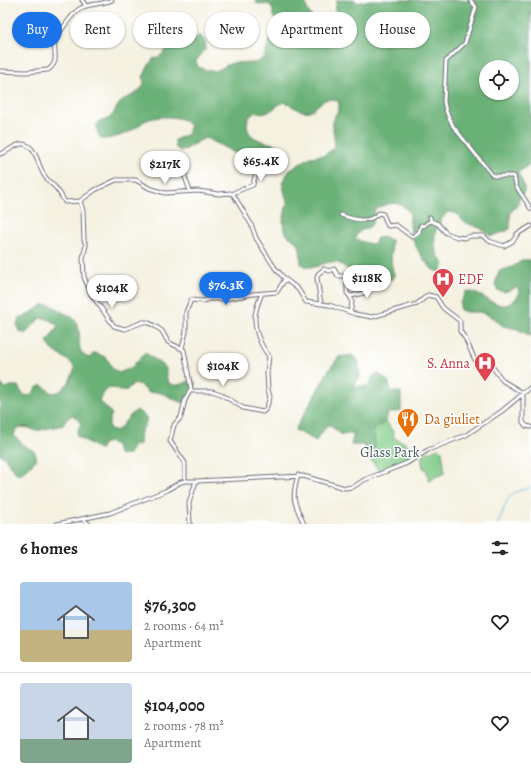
<!DOCTYPE html>
<html lang="en">
<head>
<meta charset="utf-8">
<style>
  :root { --surface:#fff; --page:#f6f6f6; --text:#222; --muted:#767676; --line:#e0e0e0; --accent:#1a73e8 }
  body { margin:0; font-family:Alegreya,serif; background:var(--page); color:var(--text); height:100vh; display:flex; flex-direction:column; font-size:15px; white-space:nowrap }
  * { box-sizing:border-box; margin:0 }
  p { font-size:13px; color:var(--muted) }
  .icon { flex:none; width:22px; height:22px; fill:none; stroke:currentColor; stroke-width:2; stroke-linecap:round; stroke-linejoin:round }
  .map { position:relative; height:524px; overflow:hidden }
  .details { display:flex; flex-direction:column; background:var(--surface); flex:1 }
  .details>* { flex:none }
  .banner { position:absolute; left:12px; top:12px; width:507px; height:36px; display:flex; gap:8px }
  .controls { position:absolute; left:479px; top:60px; display:grid; gap:8px }
  .controls a { display:grid; place-items:center; width:40px; height:40px; border-radius:50%; background:var(--surface); box-shadow:0 1px 3px #0004; font-size:20px }
  .price { position:absolute; translate:-50% -34px; padding:0 9px; border-radius:14px; background:#fff; color:#222; font-size:13px; line-height:26px; filter:drop-shadow(0 1px 2px #0008) }
  .price::after { content:''; position:absolute; left:50%; top:24px; width:12px; height:9px; margin-left:-6px; background:inherit; clip-path:polygon(0 0,100% 0,50% 100%) }
  .price.selected { background:var(--accent); color:#fff }
  ul { padding:0; list-style:none }
  li { display:flex; align-items:center; gap:12px; height:100px; padding:0 20px }
  li+li { border-top:1px solid var(--line) }
  li span { display:grid; place-items:center; flex:none; width:112px; height:80px; border-radius:4px; color:#555 }
  li>.icon { margin-inline-start:auto }
  span .icon { width:48px; height:48px; fill:#fffc; stroke-width:1 }
  li b { font-size:17px }
  h2 { display:flex; justify-content:space-between; align-items:center; height:48px; padding:0 20px; font-size:17px }
  .tag { padding:0 14px; border-radius:18px; background:var(--surface); box-shadow:0 1px 3px #0004; font-size:14px; line-height:36px }
  .tag.selected { background:var(--accent); color:#fff }
  .map>svg:first-child { display:block }
  .green { fill:#84ce8b; stroke:#537863 }
  .forest { fill:#6bb177; stroke:#466a59; fill-rule:evenodd }
  .lines { fill:none; stroke-linecap:round; stroke-linejoin:round }
  .stream { stroke:#58a9d3; stroke-width:1 }
  .minor-casing { stroke:#6c6a75; stroke-width:5 }
  .minor { stroke:#fff; stroke-width:3 }
  .labels { text-anchor:middle; stroke-width:3; stroke-linejoin:round; paint-order:stroke }
  .health-label { font-size:14px; fill:#be3a42; stroke:#fff; text-anchor:start }
  .food-label { font-size:14px; fill:#c56008; stroke:#fff; text-anchor:start }
  .park-label { font-size:14px; fill:#445e57; stroke:#fff }
</style>
</head>
<body>
<div class="map">
<svg width="531" height="524" viewBox="0 0 531 524">
  <rect width="100%" height="100%" fill="#fff"/>
  <filter id="ink" filterUnits="userSpaceOnUse"><feTurbulence type="fractalNoise" baseFrequency=".025" numOctaves="2"/><feDisplacementMap in="SourceGraphic" scale="8" xChannelSelector="R" yChannelSelector="G"/><feConvolveMatrix kernelMatrix="1 2 1 2 8 2 1 2 1" color-interpolation-filters="sRGB"/></filter>
  <filter id="wash" filterUnits="userSpaceOnUse"><feTurbulence type="fractalNoise" baseFrequency=".012" numOctaves="4" result="noise"/><feDisplacementMap in="SourceGraphic" scale="16" xChannelSelector="R" yChannelSelector="G"/><feGaussianBlur stdDeviation="0.9" result="paint"/><feColorMatrix in="noise" values="0 0 0 0 0 0 0 0 0 0 0 0 0 0 0 0 0 1.4 0 .05"/><feComposite in="paint" operator="in"/></filter>
  <g filter="url(#wash)">
    <rect width="100%" height="100%" fill="#f4f1e0"/>
    <path class="green" d="M 386,421 L 393,432 L 394,438 L 406,443 L 413,452 L 412,458 L 408,462 L 379,471 L 371,460 L 375,445 L 373,430 Z
      M 438,448 L 442,451 L 445,473 L 435,477 L 430,482 L 427,479 L 429,477 L 427,473 L 427,470 L 423,468 L 422,462 L 422,455 Z"/>
    <path class="forest" d="M 256,0 L 305,0 L 307,9 L 314,21 L 315,35 L 318,41 L 324,44 L 331,44 L 343,38 L 345,32 L 335,12 L 337,0 L 355,0 L 357,3 L 370,0 L 531,0 L 531,163 L 518,173 L 524,185 L 524,192 L 519,199 L 518,205 C 507,213 511,216 510,229 L 504,232 L 491,236 L 480,228 L 464,222 L 455,213 L 448,212 C 432,227 430,248 444,264 L 440,272 C 432,271 429,266 425,261 C 413,244 409,234 410,213 C 399,199 388,202 375,210 C 372,228 374,225 358,232 L 355,238 C 361,242 366,243 374,244 L 377,238 L 384,237 L 391,240 C 393,256 388,259 395,276 L 393,279 L 358,276 L 342,265 L 336,262 L 329,262 L 315,267 L 307,267 L 301,264 L 300,249 L 298,243 L 287,235 L 284,229 L 283,222 L 287,202 L 282,182 L 289,171 L 310,157 L 324,155 L 335,148 C 335,139 332,130 333,122 C 334,113 340,113 339,102 C 320,91 318,115 303,111 C 297,110 291,105 285,102 C 273,106 268,118 255,112 C 250,116 247,119 247,125 C 248,144 273,140 284,149 C 288,152 287,156 287,160 L 283,165 L 276,165 L 269,154 L 256,150 L 249,152 L 235,153 L 206,138 C 196,141 190,149 180,151 L 175,147 L 175,140 L 187,134 L 190,127 C 189,125 188,123 186,122 C 180,115 155,116 147,120 C 143,121 140,125 137,127 C 127,134 114,139 102,139 L 98,134 L 96,127 L 99,121 C 116,120 112,110 122,101 C 131,94 136,97 144,84 L 143,77 L 149,65 L 153,59 L 159,57 L 168,48 L 173,45 C 180,47 185,48 192,44 L 194,39 L 200,35 L 206,42 L 205,50 L 196,61 L 198,67 C 203,69 208,71 214,71 C 221,70 226,64 233,63 C 243,61 255,67 263,58 C 267,54 267,46 269,41 L 280,33 L 281,27 L 273,16 L 273,9 L 269,4 L 263,5 L 256,3 ZM 486,67 L 512,67 L 512,93 L 486,93 Z
      M 523,260 L 531,260 L 531,336 L 517,329 L 503,326 L 493,318 L 486,314 L 479,312 L 466,312 L 460,310 L 460,303 L 466,291 C 486,292 503,320 519,294 L 518,287 L 504,292 L 497,290 L 495,284 L 499,271 C 504,269 508,269 512,267 C 515,266 519,262 523,260 Z
      M 43,305 C 51,304 54,306 61,311 C 65,314 71,315 74,319 C 86,333 71,350 89,358 L 94,353 C 98,354 102,355 106,358 C 112,364 109,368 119,373 L 132,367 L 145,352 L 166,368 C 165,376 167,387 178,385 C 184,384 187,381 193,380 L 196,384 L 188,402 L 186,403 C 171,402 166,389 149,393 L 139,384 L 132,385 L 127,390 L 120,391 L 114,388 L 107,389 L 99,400 L 112,414 L 109,420 L 109,428 L 114,431 L 120,429 C 124,422 130,415 137,410 L 147,418 L 145,425 L 141,430 L 140,444 L 134,446 L 129,454 L 121,456 L 117,451 L 116,445 L 109,442 L 103,444 L 100,450 L 76,435 L 81,423 L 77,418 L 72,415 L 66,420 L 63,425 L 36,431 C 28,427 24,426 16,429 L 14,436 L 24,445 L 35,452 L 37,459 L 20,475 C 9,470 10,460 0,454 L 0,383 L 5,388 L 11,386 L 18,386 L 21,392 L 26,396 L 32,395 L 36,388 L 42,385 L 52,393 L 59,392 L 69,382 L 75,368 C 68,356 54,356 47,342 L 58,326 C 52,321 48,318 40,318 L 25,334 L 19,331 L 17,324 L 20,318 L 26,316 Z
      M 352,355 L 359,361 L 360,377 L 353,387 L 365,386 L 369,385 L 373,376 L 379,374 L 389,382 L 391,392 L 401,392 L 401,411 L 388,413 L 386,421 L 373,430 L 375,445 L 371,460 L 364,445 L 351,445 L 354,433 L 342,435 L 328,424 L 316,441 L 295,430 L 330,368 L 339,357 Z"/>
    <g class="lines">
      <path class="stream" d="M 497,524 C 505,513 503,499 516,492 C 521,489 526,490 531,487"/>
    </g>
  </g>
  <g filter="url(#ink)">
    <g class="lines">
      <g class="minor-casing">
        <path id="minor" d="M 82,0 L 86,6
          M 470,0 L 476,7 L 465,43 L 446,61 L 444,102 L 446,111 L 453,126 L 492,175 L 495,176 L 514,176 L 516,186 L 531,209
          M 0,71 L 26,72 L 48,70 C 60,61 53,54 55,42 C 57,35 73,13 79,9 C 88,3 102,5 112,0
          M 0,154 C 8,152 15,144 22,144 C 36,144 38,166 44,175 C 47,180 51,183 55,187 C 59,191 62,197 65,202 L 80,201 L 83,211 L 84,240 L 86,245 L 83,258 L 84,277 L 91,294 L 114,326 L 125,329 L 143,322 L 147,322 L 155,326 L 162,331 L 168,342 L 184,350 L 191,389 L 185,400 L 181,417 L 174,425 L 170,441 L 185,463 L 185,481
          M 257,170 L 260,160 L 264,157
          M 185,173 L 185,177 L 190,191
          M 233,194 L 235,192 L 253,185 C 255,170 261,175 249,163
          M 80,201 L 95,190 L 116,180 L 136,180 L 149,188 L 165,193 L 198,191 L 219,194 L 230,193 L 233,194 L 251,224 L 256,238 L 275,268 L 285,279 L 298,289 L 306,302 L 329,305 L 355,314 L 372,317 L 417,304 L 428,295 L 436,297 L 443,308 L 460,321 L 460,331 L 465,338 L 475,360 L 491,365 L 503,381 L 523,393 L 523,422 L 526,426 L 531,427
          M 341,215 C 355,220 368,224 379,213 L 383,214 L 388,226 L 396,225 L 412,237 L 419,232 L 421,225 L 424,226 L 427,223 L 431,221 L 430,217
          M 431,221 L 438,224 L 446,233 L 457,237 L 465,238 L 471,236 L 484,236 L 489,241 L 504,246 C 510,243 515,241 517,234 L 531,226
          M 351,296 L 364,293 L 364,286
          M 321,304 L 317,278 L 318,274 L 324,269 L 329,271 L 334,269 L 338,276 L 343,276 L 347,277 L 347,293 C 354,299 352,304 350,312
          M 182,348 L 186,332 L 186,312 L 191,300 L 203,301 L 210,299 L 226,299 L 253,294 L 277,292 L 285,279
          M 190,391 L 212,391 L 221,394 L 243,408 L 263,412 L 266,409 L 270,397 L 268,390 L 267,373 L 269,356 C 260,345 252,326 256,311 C 257,305 260,299 262,293
          M 298,475 C 291,500 294,502 304,524
          M 82,519 L 89,524
          M 57,524 L 110,513 L 165,491 L 181,482 L 185,481 L 196,481 L 303,476 L 345,488 L 353,487 L 364,480 L 407,463 L 428,450 L 466,435 L 502,411 L 531,387
          M 190,524 L 189,503 L 196,481"/>
      </g>
      <use href="#minor" class="minor"/>
    </g>
  </g>
  <defs>
    <g id="hospital-pin" transform="scale(1.15)"><path d="M0 17L-7.5 6A9.5 9.5 0 1 1 7.5 6Z" fill="#e0444e" stroke="#fff"/><path d="M-5-5h3v3.5h4V-5h3V5h-3V1.5h-4V5h-3Z" fill="#fff"/></g>
    <g id="restaurant-pin" transform="scale(1.15)"><path d="M0 17L-7.5 6A9.5 9.5 0 1 1 7.5 6Z" fill="#e8710a" stroke="#fff"/><path d="M-5-6h1v4h1v-4h1v4h1v-4h1v5L-1.5 .5V6h-2V.5L-5-1ZM5-6V6H3V1.5H1.5Q1.5-4 5-6Z" fill="#fff"/></g>
  </defs>
  <g fill-rule="evenodd">
    <use href="#hospital-pin" x="443" y="279"/>
    <use href="#hospital-pin" x="485" y="363"/>
    <use href="#restaurant-pin" x="408" y="419"/>
  </g>
  <g class="labels">
    <g class="health-label">
      <text x="458" y="284">EDF</text>
      <text x="470" y="368" text-anchor="end">S. Anna</text>
    </g>
    <g class="food-label">
      <text x="424" y="424">Da giuliet</text>
    </g>
    <g class="park-label">
      <text x="390" y="457">Glass Park</text>
    </g>
  </g>
</svg>
<div class="controls">
<a><svg class="icon" aria-label="locate" viewBox="0 0 24 24"><circle cx="12" cy="12" r="6"/><path d="M12 2v4M12 18v4M2 12h4M18 12h4"/></svg></a>
</div>
<b class="price" style="left:261px;top:182px">$65.4K</b>
<b class="price" style="left:165px;top:185px">$217K</b>
<b class="price" style="left:367px;top:299px">$118K</b>
<b class="price selected" style="left:226px;top:306px">$76.3K</b>
<b class="price" style="left:112px;top:309px">$104K</b>
<b class="price" style="left:223px;top:387px">$104K</b>
<div class="banner">
<a class="tag selected">Buy</a>
<a class="tag">Rent</a>
<a class="tag">Filters</a>
<a class="tag">New</a>
<a class="tag">Apartment</a>
<a class="tag">House</a>
</div>
</div>
<section class="details">
<h2>6 homes<svg class="icon" aria-label="filters" viewBox="0 0 24 24"><path d="M4 7h16M4 17h16"/><circle cx="9" cy="7" r="2"/><circle cx="15" cy="17" r="2"/></svg></h2>
<ul>
<li><span style="background:linear-gradient(#a9c7e8 60%,#c2b280 0)"><svg class="icon" aria-label="home" viewBox="0 0 24 24"><path d="M3 11l9-7 9 7M6 9v11h12V9"/></svg></span><div><b>$76,300</b><p>2 rooms · 64 m²</p><p>Apartment</p></div><svg class="icon" aria-label="heart" viewBox="0 0 24 24"><path d="M12 20l-8-8c-3-5 5-10 8-4 3-6 11-1 8 4z"/></svg></li>
<li><span style="background:linear-gradient(#c9d6e8 70%,#7fa58c 0)"><svg class="icon" aria-label="home" viewBox="0 0 24 24"><path d="M3 11l9-7 9 7M6 9v11h12V9"/></svg></span><div><b>$104,000</b><p>2 rooms · 78 m²</p><p>Apartment</p></div><svg class="icon" aria-label="heart" viewBox="0 0 24 24"><path d="M12 20l-8-8c-3-5 5-10 8-4 3-6 11-1 8 4z"/></svg></li>
</ul>
</section>
</body>
</html>
